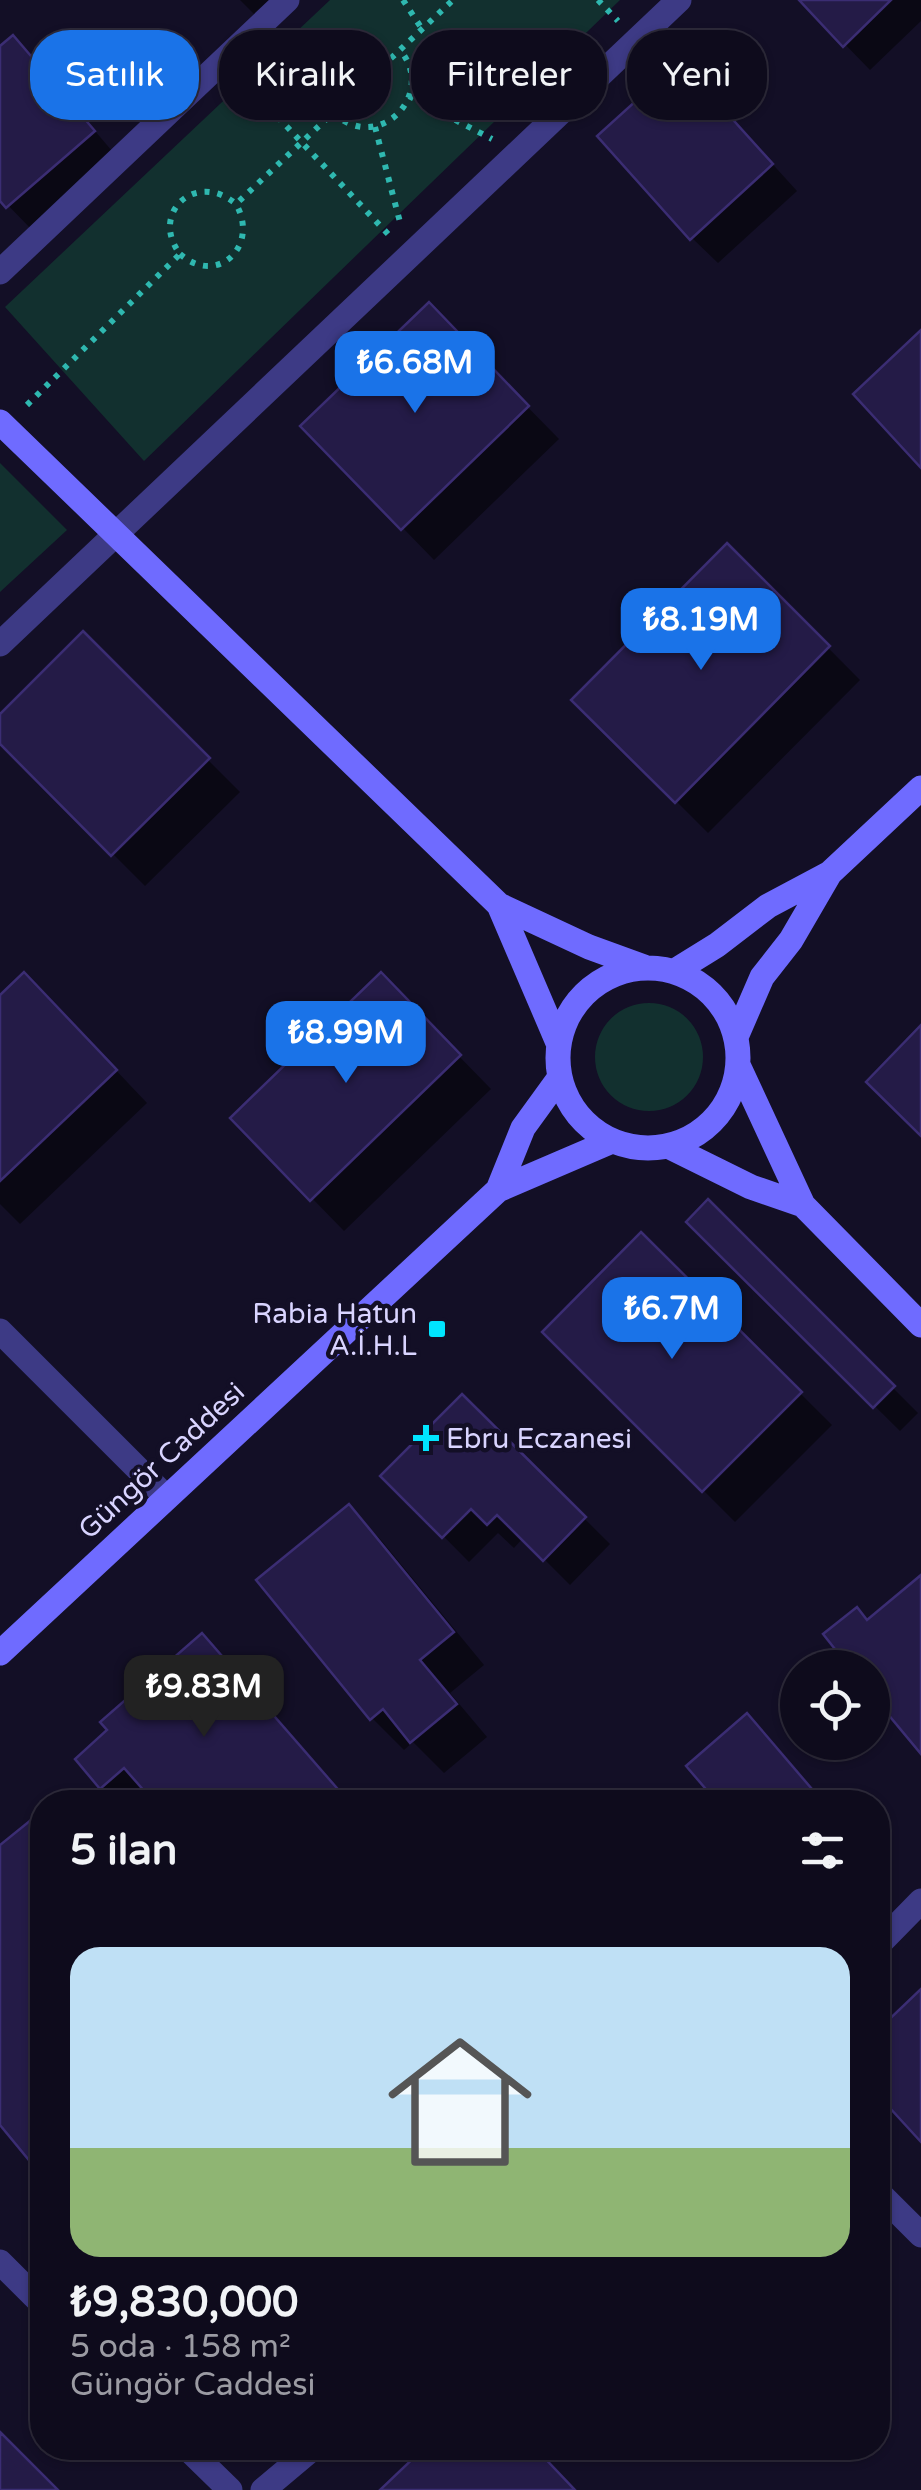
<!DOCTYPE html>
<html lang="tr">
<head>
<meta charset="utf-8">
<style>
  :root { --surface:#0e0b1c; --page:#171425; --text:#f1f3f6; --muted:#9b9ba3; --line:#2e2b3b; --accent:#1a73e8 }
  body { margin:0; font-family:"Varela Round",sans-serif; background:var(--page); color:var(--text); height:100vh; display:flex; flex-direction:column; font-size:38px; white-space:nowrap }
  * { box-sizing:border-box; margin:0 }
  p { font-size:32px; color:var(--muted) }
  .icon { flex:none; width:55px; height:55px; fill:none; stroke:currentColor; stroke-width:2; stroke-linecap:round; stroke-linejoin:round }
  .map { position:relative; flex:1; overflow:hidden }
  .sheet { position:absolute; left:30px; top:1790px; width:860px; height:670px; display:flex; flex-direction:column; background:var(--surface); border-radius:40px; box-shadow:0 2px 8px #0004,0 0 0 2px var(--line) }
  .sheet>* { flex:none }
  .guide { position:absolute; left:30px; top:30px; width:862px; height:90px; display:flex; gap:20px }
  .controls { position:absolute; left:780px; top:1650px; display:grid; gap:20px }
  .controls a { display:grid; place-items:center; width:110px; height:110px; border-radius:50%; background:var(--surface); box-shadow:0 2px 8px #0004,0 0 0 2px var(--line); font-size:50px }
  .price { position:absolute; translate:-50% -85px; padding:0 22px; border-radius:20px; background:var(--accent); color:#fff; font-size:32px; line-height:65px; filter:drop-shadow(0 2px 5px #0008) }
  .price::after { content:''; position:absolute; left:50%; top:60px; width:30px; height:22px; margin-left:-15px; background:inherit; clip-path:polygon(0 0,100% 0,50% 100%) }
  .price.current { background:#222; color:#fff }
  ul { padding:0; list-style:none }
  li { display:grid; align-content:center; gap:20px; height:530px; padding:0 40px }
  li+li { border-top:2px solid var(--line) }
  li span { display:grid; place-items:center; height:310px; border-radius:30px; color:#555 }
  li>.icon { margin-inline-start:auto }
  span .icon { width:180px; height:180px; fill:#fffc; stroke-width:1 }
  li b { font-size:42px }
  h2 { display:flex; justify-content:space-between; align-items:center; height:120px; padding:0 40px; font-size:42px }
  .tag { padding:0 35px; border-radius:40px; background:var(--surface); box-shadow:0 2px 8px #0004,0 0 0 2px var(--line); font-size:35px; line-height:90px }
  .tag.current { background:var(--accent); color:#fff }
  .map>svg:first-child { display:block }
  .green { fill:#12302f }
  .shadow { fill:#0007 }
  .building { fill:#241b47; stroke:#3b2d73; stroke-width:2.5 }
  .lines { fill:none; stroke-linecap:round; stroke-linejoin:round }
  .path { stroke:#2fb8b0; stroke-width:6; stroke-dasharray:5 8; stroke-linecap:butt }
  .street { stroke:#3d3a85; stroke-width:25 }
  .secondary { stroke:#6f6bff; stroke-width:25 }
  .poi-dot { fill:#00e5ff; stroke:#130f26; stroke-width:4 }
  .labels { text-anchor:middle; stroke-width:9; stroke-linejoin:round; paint-order:stroke }
  .poi-label { font-size:28px; fill:#d9d4ff; stroke:#130f26; text-anchor:end }
  .street-label { font-size:28px; fill:#d9d4ff; stroke:#130f26 }
</style>
</head>
<body>
<div class="map">
<svg width="921" height="2490" viewBox="0 0 921 2490">
  <rect width="100%" height="100%" fill="#130f26"/>
  <path class="green" d="M 330,0 L 620,0 L 144,461 L 5,307 Z
    M 0,463 L 67,530 L 0,592 Z
    M595 1057a54 54 0 1 1 108 0a54 54 0 1 1-108 0Z"/>
  <path class="shadow" d="M 240,0 L 275,0 L 258,18 Z
    M 802,0 L 921,0 L 921,21 L 870,70 Z
    M 0,50 L 38,64 L 118,158 L 33,231 L 0,197 Z
    M 705,90 L 797,191 L 718,263 L 692,238 Z
    M 460,338 L 559,439 L 434,560 L 304,426 Z
    M 727,546 L 860,680 L 708,833 L 575,700 Z
    M 83,635 L 240,792 L 145,886 L 0,741 L 0,718 Z
    M 0,998 L 56,1007 L 147,1103 L 20,1224 L 0,1204 Z
    M 412,1008 L 491,1089 L 344,1231 L 234,1118 Z
    M 708,1203 L 918,1413 L 900,1431 L 689,1222 Z
    M 641,1235 L 832,1425 L 735,1522 L 545,1332 Z
    M 462,1397 L 610,1544 L 570,1585 L 523,1538 L 514,1548 L 498,1533 L 469,1562 L 384,1476 Z
    M 349,1508 L 381,1540 L 484,1665 L 450,1693 L 487,1737 L 444,1773 L 413,1742 L 404,1750 L 372,1718 Z
    M 202,1636 L 233,1668 L 350,1802 L 158,1802 L 155,1800 L 152,1802 L 117,1802 L 102,1787 Z
    M 747,1717 L 772,1742 L 824,1802 L 720,1802 L 689,1766 Z
    M 31,1823 L 42,1835 L 42,2172 L 0,2121 L 0,1849 Z
    M 428,2448 L 534,2448 L 574,2490 L 383,2490 Z"/>
  <path class="building" d="M 799,0 L 891,0 L 843,47 Z
    M 13,35 L 95,131 L 6,208 L 0,201 L 0,46 Z
    M 680,61 L 773,164 L 690,240 L 597,136 Z
    M 429,302 L 529,406 L 401,530 L 300,426 Z
    M 921,330 L 921,468 L 853,394 Z
    M 727,543 L 830,646 L 675,803 L 571,700 Z
    M 83,631 L 210,758 L 111,856 L 0,744 L 0,714 Z
    M 24,972 L 117,1070 L 0,1181 L 0,995 Z
    M 381,972 L 461,1055 L 310,1201 L 230,1118 Z
    M 921,1025 L 921,1136 L 866,1082 Z
    M 708,1199 L 895,1386 L 873,1408 L 686,1222 Z
    M 641,1232 L 802,1392 L 702,1492 L 542,1332 Z
    M 462,1394 L 586,1517 L 543,1561 L 497,1515 L 487,1525 L 471,1509 L 442,1538 L 380,1476 Z
    M 349,1504 L 454,1632 L 420,1660 L 457,1704 L 410,1743 L 383,1709 L 370,1720 L 256,1580 Z
    M 921,1575 L 921,1754 L 872,1695 L 872,1668 L 850,1668 L 823,1634 L 857,1607 L 867,1620 Z
    M 202,1633 L 349,1802 L 154,1802 L 124,1768 L 100,1789 L 75,1759 L 107,1730 L 100,1722 Z
    M 747,1713 L 823,1802 L 717,1802 L 686,1766 Z
    M 31,1820 L 42,1834 L 42,2176 L 0,2125 L 0,1845 Z
    M 921,1989 L 921,2142 L 878,2095 L 878,2030 Z
    M 0,2432 L 58,2490 L 0,2490 Z
    M 424,2448 L 535,2448 L 575,2490 L 380,2490 Z"/>
  <g class="lines">
    <path class="path" d="M 403,0 L 422,29
      M 598,0 L 618,21
      M 242,79 L 388,234
      M 409,96 L 492,139
      M 333,113 C 379,155 437,94 400,50
      M 375,127 L 401,226
      M 180,254 C 217,287 260,246 236,204
      M 27,405 L 180,254 C 149,213 196,170 236,204 L 453,0"/>
    <path class="street" d="M 0,272 L 287,0
      M 0,644 L 679,0
      M 0,1331 L 165,1496
      M 878,1945 L 921,1901
      M 878,2192 L 921,2235
      M 0,2262 L 42,2304
      M 187,2448 L 230,2490
      M 263,2490 L 313,2448"/>
    <path class="secondary" d="M 0,422 L 499,905
      M558 1058a90 90 0 1 1 180 0a90 90 0 1 1-180 0Z
      M 675,971 L 717,945 L 768,906 L 830,873 L 921,788
      M 736,1037 L 762,977 L 791,940 L 830,873
      M 559,1045 L 499,905 L 589,947 L 644,967
      M 668,1146 L 751,1187 L 803,1205 L 738,1065
      M 498,1190 L 523,1128 L 560,1077
      M 803,1205 L 921,1325
      M 0,1653 L 498,1190 L 612,1141"/>
  </g>
  <g class="poi-dot">
    <rect x="427" y="1319" width="20" height="20" rx="5"/>
    <path d="M421 1423h10v10h10v10h-10v10h-10v-10h-10v-10h10z"/>
  </g>
  <g class="labels">
    <g class="poi-label">
      <text x="417" y="1323">Rabia Hatun<tspan x="417" dy="32">A.İ.H.L</tspan></text>
      <text x="446" y="1448" text-anchor="start">Ebru Eczanesi</text>
    </g>
    <g class="street-label">
      <text transform="translate(161 1460) rotate(-43)" y="10">Güngör Caddesi</text>
    </g>
  </g>
</svg>
<div class="controls">
<a><svg class="icon" aria-label="locate" viewBox="0 0 24 24"><circle cx="12" cy="12" r="6"/><path d="M12 2v4M12 18v4M2 12h4M18 12h4"/></svg></a>
</div>
<b class="price" style="left:415px;top:416px">₺6.68M</b>
<b class="price" style="left:701px;top:673px">₺8.19M</b>
<b class="price" style="left:346px;top:1086px">₺8.99M</b>
<b class="price" style="left:672px;top:1362px">₺6.7M</b>
<b class="price current" style="left:204px;top:1740px">₺9.83M</b>
<div class="guide">
<a class="tag current">Satılık</a>
<a class="tag">Kiralık</a>
<a class="tag">Filtreler</a>
<a class="tag">Yeni</a>
</div>
<section class="sheet">
<h2>5 ilan<svg class="icon" aria-label="filters" viewBox="0 0 24 24"><path d="M4 7h16M4 17h16"/><circle cx="9" cy="7" r="2"/><circle cx="15" cy="17" r="2"/></svg></h2>
<ul>
<li><span style="background:linear-gradient(#bfe0f5 65%,#8fb573 0)"><svg class="icon" aria-label="home" viewBox="0 0 24 24"><path d="M3 11l9-7 9 7M6 9v11h12V9"/></svg></span><div><b>₺9,830,000</b><p>5 oda · 158 m²</p><p>Güngör Caddesi</p></div></li>
</ul>
</section>
</div>
</body>
</html>
